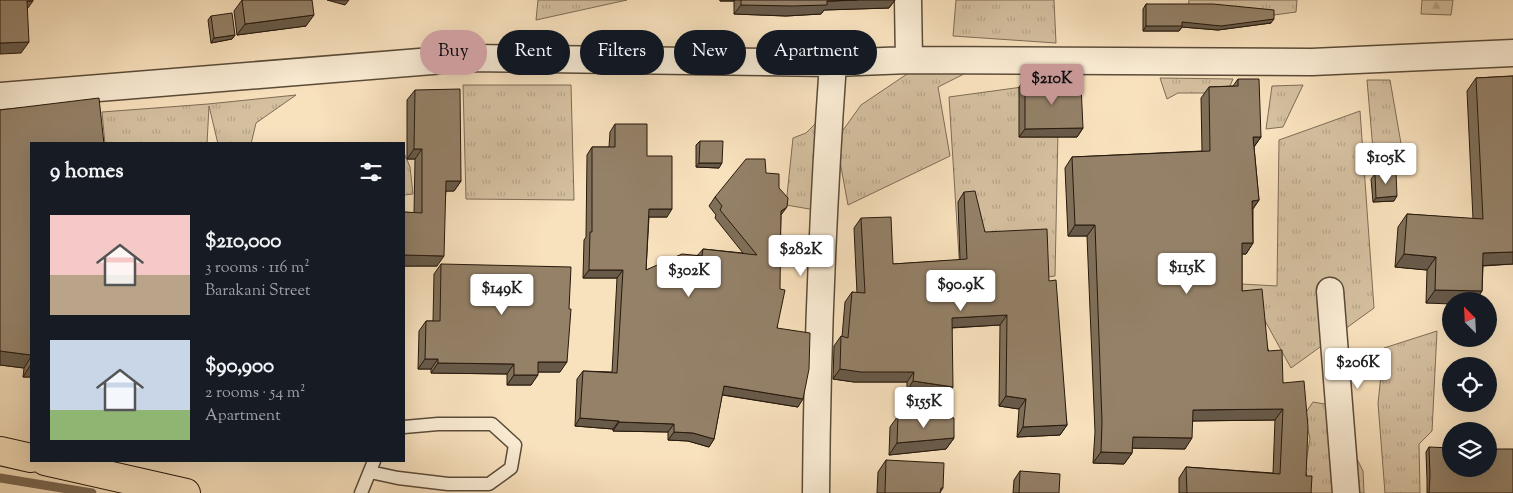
<!DOCTYPE html>
<html lang="en">
<head>
<meta charset="utf-8">
<style>
  :root { --surface:#171b24; --page:#20242c; --text:#f1f3f6; --muted:#9ea1a6; --accent:#c59692 }
  body { margin:0; font-family:"Sorts Mill Goudy",serif; background:var(--page); color:var(--text); height:100vh; display:flex; flex-direction:column; font-size:19px; white-space:nowrap }
  * { box-sizing:border-box; margin:0 }
  p { font-size:16px; color:var(--muted) }
  .icon { flex:none; width:28px; height:28px; fill:none; stroke:currentColor; stroke-width:2; stroke-linecap:round; stroke-linejoin:round }
  .map { position:relative; flex:1; overflow:hidden }
  .sheet { position:absolute; left:30px; top:142px; width:375px; height:320px; display:flex; flex-direction:column; background:var(--surface); border-radius:0px; box-shadow:0 5px 20px #0002 }
  .sheet>* { flex:none }
  .guide { position:absolute; left:420px; top:30px; width:475px; height:45px; display:flex; gap:10px }
  .needle { width:32px; rotate:336deg }
  .fabs { position:absolute; left:1442px; top:292px; display:grid; gap:10px }
  .fabs a { display:grid; place-items:center; width:55px; height:55px; border-radius:50%; background:var(--surface); box-shadow:0 5px 20px #0002; font-size:25px }
  .price { position:absolute; translate:-50% -42px; padding:0 11px; border-radius:5px; background:#fff; color:#222; font-size:16px; line-height:32px; filter:drop-shadow(0 1px 2px #0008) }
  .price::after { content:''; position:absolute; left:50%; top:30px; width:15px; height:11px; margin-left:-8px; background:inherit; clip-path:polygon(0 0,100% 0,50% 100%) }
  .price.selected { background:var(--accent); color:#111 }
  ul { padding:0; list-style:none }
  li { display:flex; align-items:center; gap:15px; height:125px; padding:0 20px }
  li span { display:grid; place-items:center; flex:none; width:140px; height:100px; border-radius:0px; color:#555 }
  li>.icon { margin-inline-start:auto }
  span .icon { width:60px; height:60px; fill:#fffc; stroke-width:1 }
  li b { font-size:21px }
  h2 { display:flex; justify-content:space-between; align-items:center; height:60px; padding:0 20px; font-size:21px }
  .pill { padding:0 18px; border-radius:22px; background:var(--surface); box-shadow:0 5px 20px #0002; font-size:18px; line-height:45px }
  .pill.selected { background:var(--accent); color:#111 }
  .map>svg:first-child { display:block }
  .grass { fill:url(#grass-tufts); stroke:#7e6c56 }
  .forest { fill:url(#forest-firs); stroke:#7e6c56 }
  .lines { fill:none; stroke-linecap:round; stroke-linejoin:round }
  .stream { stroke:#7a6852; stroke-width:9 }
  .service-casing { stroke:#5b4b38; stroke-width:15 }
  .minor-casing { stroke:#5b4b38; stroke-width:29 }
  .primary-casing { stroke:#27190c; stroke-width:30 }
  .service { stroke:#faecd4; stroke-width:12 }
  .minor { stroke:#faecd4; stroke-width:26 }
  .primary { stroke:#f8e1bd; stroke-width:28 }
  .wall { fill:#7f6f59; stroke:#27190c }
  .shaded-wall { fill:#685a49; stroke:#27190c }
  .building { fill:#948168; stroke:#27190c }
</style>
</head>
<body>
<div class="map">
<svg width="1513" height="493" viewBox="0 0 1513 493">
  <defs>
    <pattern id="grass-tufts" width="24" height="20" patternUnits="userSpaceOnUse" patternTransform="scale(1.25)"><rect width="24" height="20" fill="#d4bf9f"/><path d="M3 7l-1-3M5 7V3M7 7l1-3M15 17l-1-3M17 17v-4M19 17l1-3" fill="none" stroke="#b6a488"/></pattern>
    <pattern id="forest-firs" width="22" height="20" patternUnits="userSpaceOnUse" patternTransform="scale(1.25)"><rect width="22" height="20" fill="#d4bf9f"/><path d="M5 1l3.5 6h-7zM16 11l3.5 6h-7z" fill="#b6a488"/></pattern>
  </defs>
  <rect width="100%" height="100%" fill="#f8e1bd"/>
  <filter id="stains"><feTurbulence type="fractalNoise" baseFrequency=".004" numOctaves="4"/><feColorMatrix values="0 0 0 0 .2 0 0 0 0 .09 0 0 0 0 .02 0 0 0 .5 -.17"/></filter>
  <radialGradient id="worn" r=".72"><stop offset=".6" stop-color="#630" stop-opacity="0"/><stop offset="1" stop-color="#630" stop-opacity=".3"/></radialGradient>
  <path class="grass" d="M 538,0 L 627,0 L 536,20 Z
    M 956,0 L 1054,0 L 1056,43 L 953,36 Z
    M 1189,0 L 1297,0 L 1296,12 L 1186,27 Z
    M 978,67 L 938,87 L 950,156 L 848,205 L 836,140 L 861,105 L 913,70 Z
    M 1160,78 L 1233,79 L 1227,93 L 1178,93 L 1167,99 Z
    M 1367,80 L 1390,80 L 1403,155 L 1375,173 Z
    M 1059,82 L 1055,276 L 961,289 L 949,97 Z
    M 463,85 L 571,85 L 574,200 L 466,199 Z
    M 1303,85 L 1283,127 L 1266,129 L 1272,86 Z
    M 296,95 L 256,123 L 251,144 L 218,144 L 209,106 L 207,144 L 105,144 L 102,112 L 208,104 Z
    M 1360,111 L 1374,308 L 1291,368 L 1264,319 L 1206,282 L 1277,286 L 1279,140 Z
    M 820,119 L 821,211 L 786,205 L 793,138 L 806,133 Z
    M 404,153 L 410,167 L 413,194 L 404,195 Z
    M 1437,331 L 1432,431 L 1419,444 L 1420,493 L 1385,493 L 1378,403 L 1384,348 Z
    M 1313,402 L 1330,405 L 1363,471 L 1364,493 L 1310,493 L 1304,475 L 1310,438 L 1304,415 Z"/>
  <path class="forest" d="M 1422,0 L 1453,0 L 1451,15 L 1421,14 Z"/>
  <g class="lines">
    <path class="stream" d="M 0,478 L 92,493"/>
    <g class="service-casing">
      <path id="service" d="M 370,472 L 398,478 L 448,484 L 489,484 L 511,468 L 515,445 L 492,424 L 438,424 L 404,427
        M 361,493 L 374,461"/>
    </g>
    <g class="minor-casing">
      <path id="minor" d="M 908,0 L 909,60
        M 0,96 L 469,58 L 833,63 L 909,60 L 1312,62 L 1513,53
        M 1330,291 L 1346,493
        M 816,493 C 817,350 823,206 833,63"/>
    </g>
    <g class="primary-casing">
      <path id="primary" d="M 0,451 L 31,458
        M 45,461 L 186,493"/>
    </g>
    <use href="#service" class="service"/>
    <use href="#minor" class="minor"/>
    <use href="#primary" class="primary"/>
  </g>
  <path class="wall" d="M 242,0 L 306,26 L 237,35 L 234,11 Z
    M 720,0 L 895,0 L 889,8 L 824,10 L 821,14 L 786,16 L 734,14 L 734,1 L 720,1 Z
    M 1146,4 L 1271,23 L 1218,30 L 1182,27 L 1179,31 L 1143,31 L 1143,9 Z
    M 211,16 L 235,35 L 232,39 L 211,43 L 208,20 Z
    M 1513,76 L 1513,264 L 1483,266 L 1482,291 L 1475,301 L 1451,301 L 1426,303 L 1427,270 L 1395,267 L 1398,227 L 1407,214 L 1473,219 L 1467,91 L 1476,78 Z
    M 1025,79 L 1049,86 L 1083,128 L 1077,137 L 1019,137 L 1019,87 Z
    M 1238,79 L 1261,137 L 1254,147 L 1259,200 L 1253,209 L 1253,243 L 1246,254 L 1242,254 L 1242,291 L 1283,383 L 1311,493 L 1179,493 L 1179,478 L 1186,467 L 1273,473 L 1275,420 L 1192,421 L 1185,449 L 1132,448 L 1132,453 L 1124,464 L 1093,463 L 1095,432 L 1087,236 L 1068,236 L 1065,168 L 1072,157 L 1202,151 L 1201,98 L 1209,87 L 1233,86 Z
    M 415,90 L 461,181 L 454,191 L 446,191 L 437,266 L 404,266 L 404,212 L 414,213 L 415,159 L 407,159 L 407,100 Z
    M 0,110 L 31,144 L 31,377 L 23,377 L 24,368 L 0,365 Z
    M 615,124 L 647,156 L 667,217 L 649,217 L 646,270 L 698,255 L 703,249 L 743,253 L 715,218 L 716,215 L 709,206 L 715,197 L 766,173 L 781,216 L 777,328 L 798,407 L 722,395 L 714,439 L 709,447 L 688,441 L 668,440 L 668,432 L 613,431 L 613,429 L 575,426 L 577,379 L 583,371 L 612,372 L 617,278 L 583,278 L 584,240 L 586,237 L 587,155 L 592,147 L 609,147 L 610,132 Z
    M 700,141 L 719,168 L 696,167 L 696,145 Z
    M 1375,174 L 1394,201 L 1373,202 L 1371,179 Z
    M 964,192 L 985,232 L 1049,281 L 1067,425 L 1060,435 L 1017,437 L 1019,409 L 999,406 L 1000,325 L 952,328 L 946,397 L 907,391 L 907,382 L 854,382 L 833,379 L 834,346 L 841,336 L 842,337 L 845,302 L 852,292 L 857,293 L 854,228 L 861,218 L 893,264 L 960,260 L 958,202 Z
    M 441,264 L 569,309 L 560,372 L 538,372 L 531,385 L 507,385 L 507,374 L 431,373 L 431,369 L 418,369 L 419,331 L 426,321 L 433,321 L 434,274 Z
    M 898,416 L 954,438 L 946,449 L 889,455 L 890,427 Z
    M 1429,447 L 1513,493 L 1427,493 L 1427,480 L 1426,452 Z
    M 886,460 L 943,488 L 941,491 L 940,493 L 877,493 L 878,472 Z
    M 1020,471 L 1059,493 L 1013,493 L 1014,480 Z"/>
  <path class="shaded-wall" d="M 327,0 L 349,0 L 345,5 Z
    M 720,0 L 735,0 L 734,1 L 720,1 Z
    M 857,0 L 895,0 L 889,8 L 824,10 L 821,14 L 786,16 L 734,14 L 741,5 Z
    M 27,1 L 33,1 L 25,12 Z
    M 314,15 L 306,26 L 237,35 L 245,24 Z
    M 1274,19 L 1271,23 L 1218,30 L 1182,27 L 1179,31 L 1143,31 L 1146,26 L 1182,22 Z
    M 235,35 L 232,39 L 211,43 L 214,38 Z
    M 29,42 L 21,53 L 0,54 L 0,43 Z
    M 1083,128 L 1077,137 L 1019,137 L 1025,129 Z
    M 1253,137 L 1261,137 L 1253,148 Z
    M 414,149 L 422,149 L 415,159 L 407,159 Z
    M 699,163 L 722,163 L 719,168 L 696,167 Z
    M 446,181 L 461,181 L 454,191 L 439,191 Z
    M 1397,196 L 1394,201 L 1373,202 L 1376,198 Z
    M 1259,200 L 1251,211 L 1252,201 Z
    M 787,207 L 781,215 L 775,219 L 781,211 Z
    M 649,209 L 672,209 L 667,217 L 643,217 Z
    M 1075,225 L 1095,225 L 1087,236 L 1068,236 Z
    M 1242,243 L 1253,243 L 1246,254 L 1235,254 Z
    M 1513,252 L 1513,264 L 1474,266 L 1483,253 Z
    M 1404,254 L 1436,257 L 1427,270 L 1395,267 Z
    M 404,255 L 444,256 L 437,266 L 404,266 Z
    M 589,270 L 623,270 L 617,278 L 583,278 Z
    M 1435,290 L 1482,291 L 1475,301 L 1451,301 L 1451,304 L 1426,303 Z
    M 1007,315 L 1000,325 L 945,328 L 952,318 Z
    M 0,351 L 31,355 L 31,357 L 24,368 L 0,365 Z
    M 425,359 L 438,359 L 431,369 L 418,369 Z
    M 538,362 L 567,362 L 560,372 L 531,372 Z
    M 438,363 L 514,364 L 507,374 L 431,373 Z
    M 31,364 L 31,377 L 23,377 Z
    M 840,369 L 914,372 L 907,382 L 854,382 L 833,379 Z
    M 514,375 L 538,375 L 531,385 L 507,385 Z
    M 913,381 L 953,387 L 946,397 L 907,391 Z
    M 724,386 L 803,399 L 798,407 L 718,394 Z
    M 1006,396 L 1026,399 L 1019,409 L 999,406 Z
    M 1283,409 L 1275,420 L 1185,421 L 1193,410 Z
    M 580,418 L 619,421 L 613,429 L 575,426 Z
    M 619,422 L 674,424 L 668,432 L 613,431 Z
    M 1067,425 L 1060,435 L 1017,437 L 1023,427 Z
    M 674,432 L 693,433 L 714,439 L 709,447 L 688,441 L 668,440 Z
    M 1133,437 L 1192,438 L 1185,449 L 1125,448 Z
    M 954,438 L 946,449 L 889,455 L 897,443 Z
    M 1101,452 L 1132,453 L 1124,464 L 1093,463 Z"/>
  <path class="building" d="M 0,0 L 33,0 L 33,1 L 27,1 L 29,42 L 0,43 Z
    M 242,0 L 312,0 L 314,15 L 245,24 Z
    M 741,0 L 857,0 L 827,1 L 827,5 L 792,6 L 741,5 Z
    M 1146,4 L 1213,4 L 1274,10 L 1274,19 L 1221,26 L 1182,22 L 1182,26 L 1146,26 Z
    M 232,13 L 235,35 L 214,38 L 211,16 Z
    M 1513,76 L 1513,252 L 1483,253 L 1482,291 L 1435,290 L 1436,257 L 1404,254 L 1407,214 L 1483,219 L 1476,78 Z
    M 1049,78 L 1049,86 L 1081,85 L 1083,128 L 1025,129 L 1025,79 Z
    M 1238,79 L 1259,79 L 1261,137 L 1253,137 L 1259,200 L 1252,201 L 1253,243 L 1242,243 L 1242,291 L 1262,289 L 1268,351 L 1282,350 L 1283,383 L 1304,381 L 1308,427 L 1306,476 L 1312,476 L 1311,493 L 1187,493 L 1186,467 L 1280,474 L 1283,409 L 1193,410 L 1192,438 L 1133,437 L 1132,453 L 1101,452 L 1102,422 L 1095,225 L 1075,225 L 1072,157 L 1210,151 L 1209,87 L 1238,86 Z
    M 460,89 L 461,181 L 446,181 L 444,256 L 404,255 L 404,212 L 422,213 L 422,149 L 414,149 L 415,90 Z
    M 99,98 L 104,144 L 31,144 L 31,355 L 0,351 L 0,110 Z
    M 615,124 L 647,124 L 647,156 L 672,156 L 672,209 L 649,209 L 646,270 L 682,254 L 702,256 L 703,249 L 757,255 L 720,210 L 722,206 L 715,197 L 746,159 L 765,159 L 766,173 L 779,174 L 779,188 L 788,198 L 787,207 L 781,211 L 780,289 L 785,290 L 777,328 L 810,333 L 809,369 L 803,399 L 724,386 L 714,439 L 693,433 L 674,432 L 674,424 L 619,422 L 619,421 L 580,418 L 583,371 L 617,373 L 623,270 L 589,270 L 590,232 L 592,232 L 592,147 L 615,147 Z
    M 700,141 L 723,141 L 722,163 L 699,163 Z
    M 1396,173 L 1397,196 L 1376,198 L 1375,174 Z
    M 975,191 L 985,232 L 1047,229 L 1049,281 L 1056,280 L 1067,425 L 1023,427 L 1026,399 L 1006,396 L 1007,315 L 952,318 L 953,387 L 913,381 L 914,372 L 861,372 L 840,369 L 841,336 L 848,338 L 852,292 L 865,293 L 861,218 L 891,217 L 893,264 L 967,259 L 964,192 Z
    M 441,264 L 571,267 L 569,309 L 571,309 L 567,362 L 538,362 L 538,375 L 514,375 L 514,364 L 438,363 L 438,359 L 425,359 L 426,321 L 440,321 Z
    M 898,416 L 954,418 L 954,438 L 897,443 Z
    M 1429,447 L 1451,448 L 1451,469 L 1489,469 L 1489,449 L 1513,449 L 1513,493 L 1429,493 L 1430,476 Z
    M 886,460 L 944,463 L 943,488 L 941,488 L 940,493 L 885,493 Z
    M 1020,471 L 1060,474 L 1059,493 L 1019,493 Z"/>
  <rect width="100%" height="100%" filter="url(#stains)"/>
  <rect width="100%" height="100%" fill="url(#worn)"/>
</svg>
<div class="fabs">
<a><svg class="needle" viewBox="-14 -14 28 28"><path d="M0-13l5 13h-10z" fill="#e53935"/><path d="M0 13l5-13h-10z" fill="#9ea1a6"/></svg></a>
<a><svg class="icon" aria-label="locate" viewBox="0 0 24 24"><circle cx="12" cy="12" r="6"/><path d="M12 2v4M12 18v4M2 12h4M18 12h4"/></svg></a>
<a><svg class="icon" aria-label="layers" viewBox="0 0 24 24"><path d="M12 4l9 5-9 5-9-5zM3 14l9 5 9-5"/></svg></a>
</div>
<b class="price selected" style="left:1052px;top:106px">$210K</b>
<b class="price" style="left:1386px;top:185px">$105K</b>
<b class="price" style="left:801px;top:277px">$282K</b>
<b class="price" style="left:1187px;top:295px">$115K</b>
<b class="price" style="left:689px;top:298px">$302K</b>
<b class="price" style="left:961px;top:312px">$90.9K</b>
<b class="price" style="left:502px;top:316px">$149K</b>
<b class="price" style="left:1358px;top:390px">$206K</b>
<b class="price" style="left:924px;top:429px">$155K</b>
<div class="guide">
<a class="pill selected">Buy</a>
<a class="pill">Rent</a>
<a class="pill">Filters</a>
<a class="pill">New</a>
<a class="pill">Apartment</a>
</div>
<section class="sheet">
<h2>9 homes<svg class="icon" aria-label="filters" viewBox="0 0 24 24"><path d="M4 7h16M4 17h16"/><circle cx="9" cy="7" r="2"/><circle cx="15" cy="17" r="2"/></svg></h2>
<ul>
<li><span style="background:linear-gradient(#f6c9c9 60%,#b9a48a 0)"><svg class="icon" aria-label="home" viewBox="0 0 24 24"><path d="M3 11l9-7 9 7M6 9v11h12V9"/></svg></span><div><b>$210,000</b><p>3 rooms · 116 m²</p><p>Barakani Street</p></div></li>
<li><span style="background:linear-gradient(#c9d6e8 70%,#8fb573 0)"><svg class="icon" aria-label="home" viewBox="0 0 24 24"><path d="M3 11l9-7 9 7M6 9v11h12V9"/></svg></span><div><b>$90,900</b><p>2 rooms · 54 m²</p><p>Apartment</p></div></li>
</ul>
</section>
</div>
</body>
</html>
